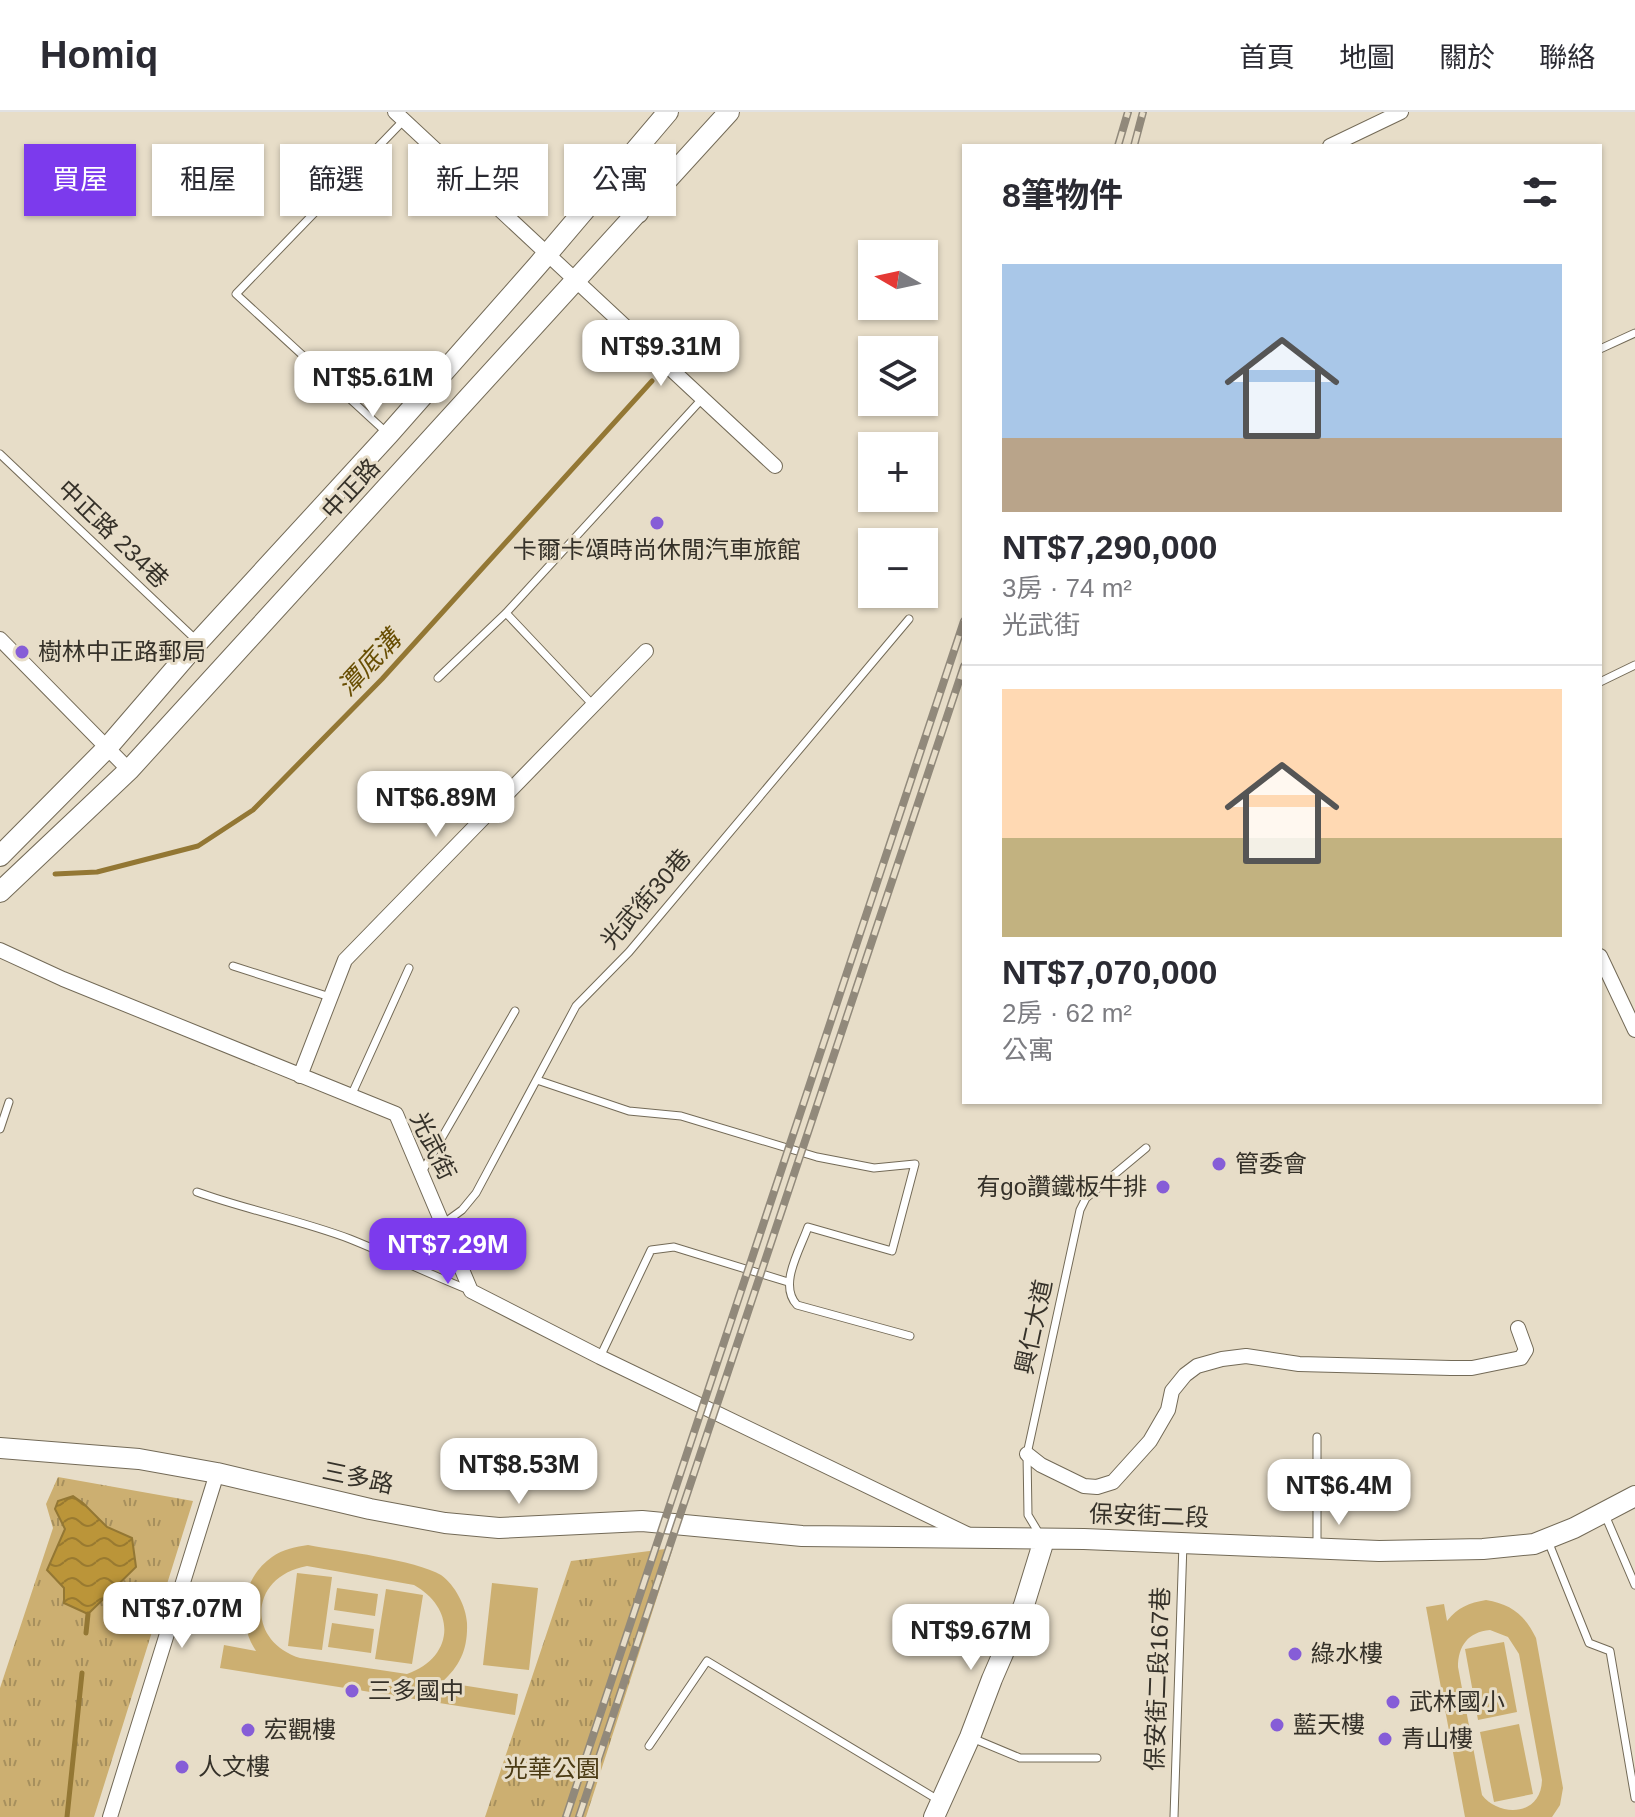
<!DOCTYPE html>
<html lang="zh-TW">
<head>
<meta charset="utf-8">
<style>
  :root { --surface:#fff; --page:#f7f7f7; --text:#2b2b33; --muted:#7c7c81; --line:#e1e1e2; --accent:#7c3aed }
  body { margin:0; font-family:Arial,"Noto Sans TC",sans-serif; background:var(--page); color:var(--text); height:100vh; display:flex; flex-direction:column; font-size:30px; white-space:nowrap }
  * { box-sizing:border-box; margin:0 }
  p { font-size:26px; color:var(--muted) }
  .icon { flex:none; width:44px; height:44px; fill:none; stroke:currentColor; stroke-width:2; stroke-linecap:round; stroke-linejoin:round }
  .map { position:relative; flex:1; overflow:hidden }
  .details { position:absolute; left:962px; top:32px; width:640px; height:960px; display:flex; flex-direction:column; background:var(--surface); border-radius:0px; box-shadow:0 2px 6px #0004 }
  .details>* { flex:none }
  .banner { position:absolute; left:24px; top:32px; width:760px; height:72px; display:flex; gap:16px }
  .needle { width:52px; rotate:279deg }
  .fabs { position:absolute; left:858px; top:128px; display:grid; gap:16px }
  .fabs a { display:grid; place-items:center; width:80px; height:80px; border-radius:0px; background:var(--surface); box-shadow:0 2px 6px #0004; font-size:40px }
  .price { position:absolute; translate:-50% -68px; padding:0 18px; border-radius:16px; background:#fff; color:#222; font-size:26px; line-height:52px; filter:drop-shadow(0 2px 4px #0008) }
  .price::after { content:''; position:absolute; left:50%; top:48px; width:24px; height:18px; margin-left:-12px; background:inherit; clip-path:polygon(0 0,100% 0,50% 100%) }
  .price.selected { background:var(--accent); color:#fff }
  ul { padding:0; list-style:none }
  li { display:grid; align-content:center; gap:16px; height:424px; padding:0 40px }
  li+li { border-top:2px solid var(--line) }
  li span { display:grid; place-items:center; height:248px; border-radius:0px; color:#555 }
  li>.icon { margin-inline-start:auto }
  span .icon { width:144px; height:144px; fill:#fffc; stroke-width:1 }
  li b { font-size:34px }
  h2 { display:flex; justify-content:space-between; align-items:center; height:96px; padding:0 40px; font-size:34px }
  .tag { padding:0 28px; border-radius:0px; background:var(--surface); box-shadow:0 2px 6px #0004; font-size:28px; line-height:72px }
  .tag.selected { background:var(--accent); color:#fff }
  header { display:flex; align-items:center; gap:48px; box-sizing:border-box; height:112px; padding:0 40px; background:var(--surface); border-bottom:2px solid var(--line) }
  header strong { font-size:38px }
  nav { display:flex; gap:44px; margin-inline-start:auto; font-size:28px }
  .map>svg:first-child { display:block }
  .grass { fill:#ccaf71; fill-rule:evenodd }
  .park { fill:url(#park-tufts) }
  .water { fill:url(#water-waves); stroke:#937734; stroke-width:2 }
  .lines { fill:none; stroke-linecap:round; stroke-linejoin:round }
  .stream { stroke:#937734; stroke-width:5 }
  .lane-casing { stroke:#736a57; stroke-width:9 }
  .street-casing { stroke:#736a57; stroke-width:16 }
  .secondary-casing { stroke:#736a57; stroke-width:22 }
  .lane { stroke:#fff; stroke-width:7 }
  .street { stroke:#fff; stroke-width:14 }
  .secondary { stroke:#fff; stroke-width:20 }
  .rail-casing { stroke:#91897b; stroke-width:8 }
  .rail { stroke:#e7ddc8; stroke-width:5; stroke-dasharray:15; stroke-linecap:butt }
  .poi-dot { fill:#865dd7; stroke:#e7ddc8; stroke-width:3 }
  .labels { text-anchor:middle; stroke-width:6; stroke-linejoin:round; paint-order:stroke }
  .street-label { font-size:24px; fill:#353129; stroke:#e7ddc8 }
  .poi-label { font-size:24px; fill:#353129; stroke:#e7ddc8; text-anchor:start }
  .park-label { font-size:24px; fill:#4a3a13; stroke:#e7ddc8 }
  .water-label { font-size:26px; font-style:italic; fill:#684e03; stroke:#e7ddc8 }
</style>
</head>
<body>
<header>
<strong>Homiq</strong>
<nav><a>首頁</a><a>地圖</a><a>關於</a><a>聯絡</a></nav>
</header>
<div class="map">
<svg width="1635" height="1705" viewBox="0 0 1635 1705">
  <defs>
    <pattern id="park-tufts" width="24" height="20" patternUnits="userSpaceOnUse" patternTransform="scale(2)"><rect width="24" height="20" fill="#ccaf71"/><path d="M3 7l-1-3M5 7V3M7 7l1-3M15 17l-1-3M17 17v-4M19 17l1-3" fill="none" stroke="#a68f5d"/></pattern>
    <pattern id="water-waves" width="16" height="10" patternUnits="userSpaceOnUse" patternTransform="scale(2)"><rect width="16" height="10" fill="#bb9539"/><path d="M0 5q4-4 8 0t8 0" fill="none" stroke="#997a30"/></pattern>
  </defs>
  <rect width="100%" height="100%" fill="#e7ddc8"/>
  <path class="grass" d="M 308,1433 C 340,1439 416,1448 441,1463 C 455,1473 466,1494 467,1511 C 468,1537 460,1554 442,1570 L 518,1582 L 515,1603 L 220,1556 L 224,1533 L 256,1539 C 236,1509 241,1467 272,1445 C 283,1437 296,1435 308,1433 ZM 307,1454 L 414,1473 C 457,1497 454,1546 407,1562 L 300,1546 C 245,1528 250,1464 307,1454 Z
    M 297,1461 L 332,1465 L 322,1538 L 288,1534 Z
    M 492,1471 L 538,1476 L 529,1558 L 483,1553 Z
    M 337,1476 L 378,1482 L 375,1504 L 334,1498 Z
    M 386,1477 L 423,1483 L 412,1552 L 375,1547 Z
    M 1486,1488 C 1511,1492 1525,1503 1536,1526 L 1563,1676 L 1560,1693 L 1552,1705 L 1465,1705 L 1426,1495 L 1444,1492 L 1447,1509 C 1458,1495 1469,1491 1486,1488 ZM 1490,1518 L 1508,1525 L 1519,1542 L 1542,1668 C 1541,1705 1499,1705 1482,1683 L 1458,1555 C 1458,1534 1468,1520 1490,1518 Z
    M 332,1511 L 374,1517 L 371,1541 L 328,1535 Z
    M 1504,1530 L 1517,1600 L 1478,1608 L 1465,1537 Z
    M 1519,1612 L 1533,1682 L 1494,1690 L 1480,1620 Z"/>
  <path class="park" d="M 58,1365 L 193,1389 L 94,1705 L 0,1705 L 0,1576 L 53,1416 L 46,1392 Z
    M 673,1436 L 586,1705 L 485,1705 L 571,1449 Z"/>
  <path class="water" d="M 73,1384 L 83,1391 L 107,1415 L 132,1426 L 136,1455 L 88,1502 L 64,1491 L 64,1476 L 47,1458 L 65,1417 L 55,1397 L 58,1389 Z"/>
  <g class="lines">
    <path class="stream" d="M 55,762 L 97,760 L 198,734 L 253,698 L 382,567 L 652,269
      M 86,1521 L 88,1502
      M 67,1705 L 82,1561"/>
    <g class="lane-casing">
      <path id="lane" d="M 1600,237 L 1635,221
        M 387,321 L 236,182 L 404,8
        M 0,342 L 192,524 L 198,527
        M 506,501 L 593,593
        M 438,566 L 506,501 L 701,288
        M 1600,570 L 1635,553
        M 233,854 L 330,885
        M 537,968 L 629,999 L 681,1004 L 817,1045 L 874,1056 L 915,1052 L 892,1139 L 808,1115 C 800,1138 778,1173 797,1193 L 910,1224
        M 351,984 L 409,856
        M 0,1017 L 9,990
        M 422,1060 L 515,899
        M 197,1080 C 247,1098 300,1108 350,1127 C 390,1143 429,1162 469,1178
        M 444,1111 L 462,1098 L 476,1081 L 576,894 L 629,840 L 909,507
        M 600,1245 L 651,1138 L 674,1135 L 788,1170
        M 1605,1403 L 1635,1473
        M 1040,1423 L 1028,1403 L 1027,1342 L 1080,1098 L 1086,1086 L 1146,1036
        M 1548,1429 L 1589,1531 L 1610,1539 L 1635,1686
        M 1317,1435 L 1317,1325
        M 972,1626 L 1020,1646 L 1097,1646
        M 649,1634 L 707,1549 L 940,1689
        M 1174,1705 L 1183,1431"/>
    </g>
    <g class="street-casing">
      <path id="street" d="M 395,0 L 775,354
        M 1330,34 L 1401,0
        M 0,527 L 129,658
        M 0,838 L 63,867 L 396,1002 L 471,1179 L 600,1245 L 969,1423
        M 1600,844 L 1635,918
        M 300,964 L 345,848 L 646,539
        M 1027,1342 L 1041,1353 L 1084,1374 L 1097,1375 L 1113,1370 L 1150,1329 L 1168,1298 L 1172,1279 L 1185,1263 L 1197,1254 L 1222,1247 L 1246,1244 L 1299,1252 L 1451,1256 L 1472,1256 L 1521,1246 L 1526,1238 L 1518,1216
        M 110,1705 L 217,1361"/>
    </g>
    <g class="secondary-casing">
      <path id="secondary" d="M 608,71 L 638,101
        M 0,744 L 107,636 L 200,528 L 389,322 L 538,153 L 668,0
        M 0,780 L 129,658 L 729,0
        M 0,1336 L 139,1347 L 217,1361 L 370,1397 L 445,1411 L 499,1416 L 642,1409 L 802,1424 L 1084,1427 L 1379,1439 L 1483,1437 L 1534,1432 L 1574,1416 L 1635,1384
        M 934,1705 L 970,1625 L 992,1567 L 1024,1493 L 1044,1428"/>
    </g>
    <use href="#lane" class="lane"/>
    <use href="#street" class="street"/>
    <use href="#secondary" class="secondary"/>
    <g class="rail-casing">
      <path id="rail" d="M 1118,34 L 1128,0
        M 1134,34 L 1143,0
        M 566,1705 L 964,509
        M 579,1705 L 964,554"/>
    </g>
    <use href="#rail" class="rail"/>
  </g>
  <g class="poi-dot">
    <circle cx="657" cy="411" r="8"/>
    <circle cx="22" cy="540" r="8"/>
    <circle cx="1219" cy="1052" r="8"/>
    <circle cx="1163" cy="1075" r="8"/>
    <circle cx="1295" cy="1542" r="8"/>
    <circle cx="352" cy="1579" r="8"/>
    <circle cx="1393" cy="1590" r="8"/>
    <circle cx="1277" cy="1613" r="8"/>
    <circle cx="248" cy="1618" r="8"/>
    <circle cx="1385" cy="1627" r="8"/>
    <circle cx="182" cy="1655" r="8"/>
  </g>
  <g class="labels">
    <g class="street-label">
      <text transform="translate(351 377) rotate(-47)" y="8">中正路</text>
      <text transform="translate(113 422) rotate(44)" y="8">中正路 234巷</text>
      <text transform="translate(646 787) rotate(-49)" y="8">光武街30巷</text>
      <text transform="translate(433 1034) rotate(64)" y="8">光武街</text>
      <text transform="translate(1034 1215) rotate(-78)" y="8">興仁大道</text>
      <text transform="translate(358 1366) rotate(12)" y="8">三多路</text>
      <text transform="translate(1149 1404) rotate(2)" y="8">保安街二段</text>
      <text transform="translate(1158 1567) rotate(-88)" y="8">保安街二段167巷</text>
    </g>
    <g class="poi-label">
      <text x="657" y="446" text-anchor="middle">卡爾卡頌時尚休閒汽車旅館</text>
      <text x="38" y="548">樹林中正路郵局</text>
      <text x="1235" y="1060">管委會</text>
      <text x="1147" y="1083" text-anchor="end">有go讚鐵板牛排</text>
      <text x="1311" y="1550">綠水樓</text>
      <text x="368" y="1587">三多國中</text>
      <text x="1409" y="1598">武林國小</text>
      <text x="1293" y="1621">藍天樓</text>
      <text x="264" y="1626">宏觀樓</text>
      <text x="1401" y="1635">青山樓</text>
      <text x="198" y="1663">人文樓</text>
    </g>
    <g class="park-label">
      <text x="552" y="1665">光華公園</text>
    </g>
    <g class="water-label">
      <text transform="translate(369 551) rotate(-47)" y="9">潭底溝</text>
    </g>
  </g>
</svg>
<div class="fabs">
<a><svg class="needle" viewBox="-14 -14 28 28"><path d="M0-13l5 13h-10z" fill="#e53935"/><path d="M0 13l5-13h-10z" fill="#7c7c81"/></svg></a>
<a><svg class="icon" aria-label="layers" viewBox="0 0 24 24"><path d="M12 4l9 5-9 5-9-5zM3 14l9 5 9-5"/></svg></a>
<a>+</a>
<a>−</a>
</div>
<b class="price" style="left:661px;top:276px">NT$9.31M</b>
<b class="price" style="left:373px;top:307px">NT$5.61M</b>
<b class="price" style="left:436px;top:727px">NT$6.89M</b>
<b class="price selected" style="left:448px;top:1174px">NT$7.29M</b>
<b class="price" style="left:519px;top:1394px">NT$8.53M</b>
<b class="price" style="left:1339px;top:1415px">NT$6.4M</b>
<b class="price" style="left:182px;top:1538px">NT$7.07M</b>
<b class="price" style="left:971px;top:1560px">NT$9.67M</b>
<div class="banner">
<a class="tag selected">買屋</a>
<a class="tag">租屋</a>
<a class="tag">篩選</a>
<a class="tag">新上架</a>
<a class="tag">公寓</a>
</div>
<section class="details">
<h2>8筆物件<svg class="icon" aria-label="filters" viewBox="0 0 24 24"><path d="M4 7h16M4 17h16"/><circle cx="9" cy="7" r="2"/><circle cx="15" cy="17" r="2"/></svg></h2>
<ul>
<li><span style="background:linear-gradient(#a9c7e8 70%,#b9a48a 0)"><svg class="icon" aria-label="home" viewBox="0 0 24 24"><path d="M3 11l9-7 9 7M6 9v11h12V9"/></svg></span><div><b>NT$7,290,000</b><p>3房 · 74 m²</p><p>光武街</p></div></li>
<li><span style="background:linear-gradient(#ffd9b3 60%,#c2b280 0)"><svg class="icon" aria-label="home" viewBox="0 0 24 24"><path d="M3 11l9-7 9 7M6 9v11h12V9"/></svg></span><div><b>NT$7,070,000</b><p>2房 · 62 m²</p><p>公寓</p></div></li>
</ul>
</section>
</div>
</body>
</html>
